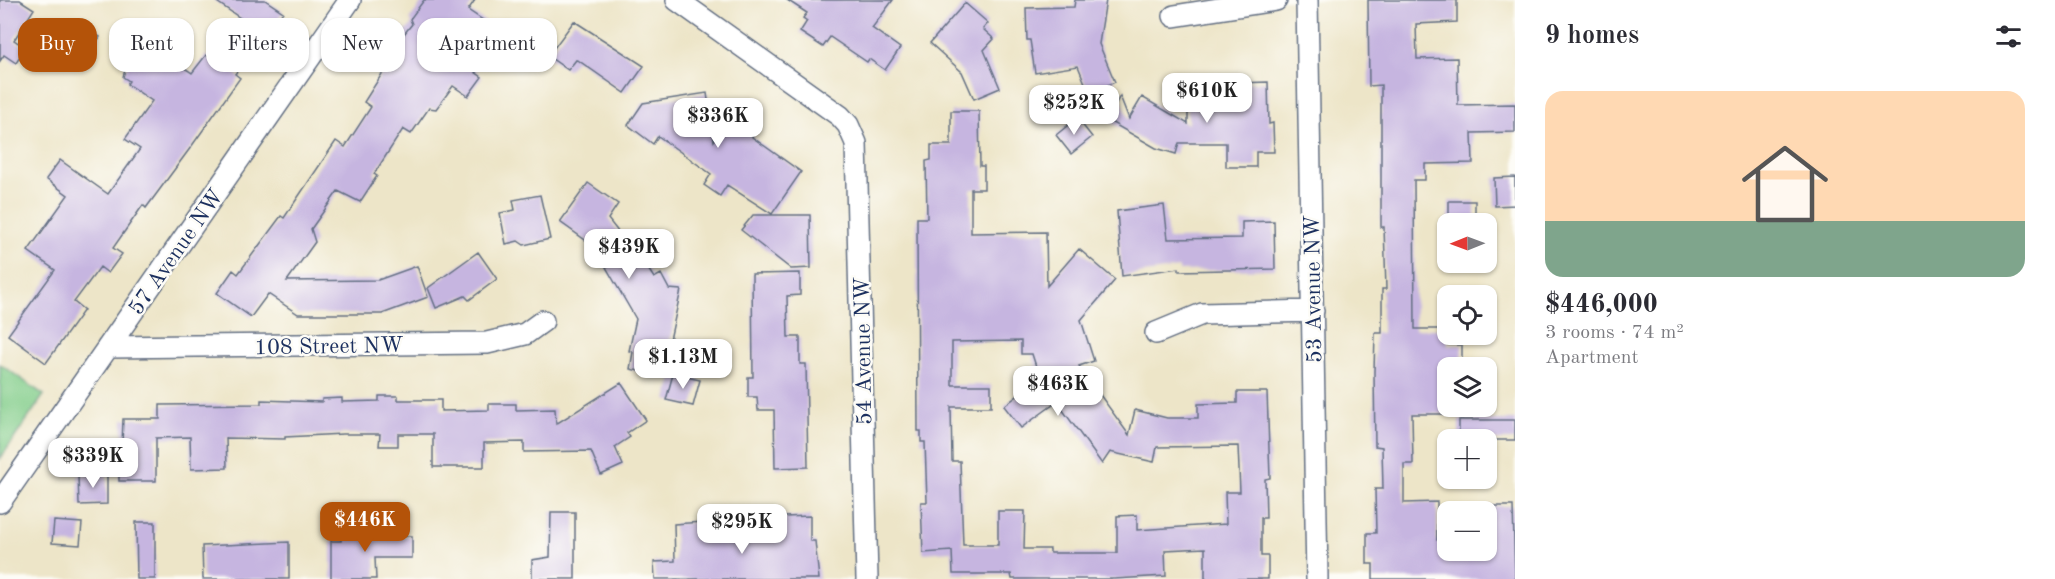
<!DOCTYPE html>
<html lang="en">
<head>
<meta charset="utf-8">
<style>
  :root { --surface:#fff; --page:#f7f7f7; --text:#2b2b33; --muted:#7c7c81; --accent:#b45309 }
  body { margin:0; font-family:"Old Standard TT",serif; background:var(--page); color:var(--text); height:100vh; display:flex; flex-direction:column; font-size:22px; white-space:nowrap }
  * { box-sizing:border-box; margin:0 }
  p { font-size:20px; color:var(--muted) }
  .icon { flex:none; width:33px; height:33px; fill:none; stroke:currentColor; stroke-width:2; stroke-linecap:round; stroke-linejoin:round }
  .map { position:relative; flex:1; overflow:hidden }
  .sheet { display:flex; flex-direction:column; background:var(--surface); width:540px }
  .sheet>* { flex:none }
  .hud { position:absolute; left:18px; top:18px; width:570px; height:54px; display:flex; gap:12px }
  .needle { width:39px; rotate:269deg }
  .fabs { position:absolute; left:1437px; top:213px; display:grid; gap:12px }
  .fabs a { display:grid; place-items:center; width:60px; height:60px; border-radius:12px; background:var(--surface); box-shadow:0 2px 4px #0004; font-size:30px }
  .price { position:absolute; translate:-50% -51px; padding:0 14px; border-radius:12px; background:#fff; color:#222; font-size:20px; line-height:39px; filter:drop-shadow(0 2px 3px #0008) }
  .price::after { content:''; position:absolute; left:50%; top:36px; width:18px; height:14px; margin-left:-9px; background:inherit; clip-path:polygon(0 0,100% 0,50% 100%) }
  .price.current { background:var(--accent); color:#fff }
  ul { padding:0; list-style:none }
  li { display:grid; align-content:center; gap:12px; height:318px; padding:0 30px }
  li span { display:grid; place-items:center; height:186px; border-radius:18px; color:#555 }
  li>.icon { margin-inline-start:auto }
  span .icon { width:108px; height:108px; fill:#fffc; stroke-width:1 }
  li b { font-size:26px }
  h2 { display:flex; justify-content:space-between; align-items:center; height:72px; padding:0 30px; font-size:26px }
  .tag { padding:0 21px; border-radius:18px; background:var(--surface); box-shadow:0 2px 4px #0004; font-size:21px; line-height:54px }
  .tag.current { background:var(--accent); color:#fff }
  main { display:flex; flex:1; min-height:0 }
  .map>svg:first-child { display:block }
  .green { fill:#82cd8a; stroke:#4e7e74; stroke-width:1.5 }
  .building { fill:#c6b5e0; fill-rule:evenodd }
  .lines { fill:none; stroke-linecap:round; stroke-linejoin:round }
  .street-casing { stroke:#646f83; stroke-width:24 }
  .street { stroke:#fff; stroke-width:21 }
  .labels { text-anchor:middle; stroke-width:5; stroke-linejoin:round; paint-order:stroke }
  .street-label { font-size:22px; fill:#1b2f5e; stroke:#fdfcf7 }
</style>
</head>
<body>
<main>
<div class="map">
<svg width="1515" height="579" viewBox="0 0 1515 579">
  <rect width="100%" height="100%" fill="#fdfcf7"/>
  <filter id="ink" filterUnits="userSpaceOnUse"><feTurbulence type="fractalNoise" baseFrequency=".0167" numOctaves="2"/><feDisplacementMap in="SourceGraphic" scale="12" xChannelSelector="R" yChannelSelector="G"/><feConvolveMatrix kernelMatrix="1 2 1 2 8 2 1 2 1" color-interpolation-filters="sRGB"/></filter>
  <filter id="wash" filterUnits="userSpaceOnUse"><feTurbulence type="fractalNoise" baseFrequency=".008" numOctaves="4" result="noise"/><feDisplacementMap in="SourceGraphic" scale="24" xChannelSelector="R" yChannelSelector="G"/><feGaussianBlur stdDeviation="1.35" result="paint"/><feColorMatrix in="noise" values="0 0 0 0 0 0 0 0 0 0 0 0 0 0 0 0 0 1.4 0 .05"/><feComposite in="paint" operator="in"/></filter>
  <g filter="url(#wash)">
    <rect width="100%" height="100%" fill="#ede5c8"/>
    <path class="green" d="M 0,364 L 44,395 L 0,459 Z"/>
    <g id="blocks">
      <path class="building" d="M 0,0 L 20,0 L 34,9 L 14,40 L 26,48 L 16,63 L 4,55 L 0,61 Z
        M 214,0 L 265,0 L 283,12 L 235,74 L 240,78 L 191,147 L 146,208 L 143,205 L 113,248 L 122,254 L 108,273 L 100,267 L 74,302 L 84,310 L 46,363 L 8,335 L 55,270 L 28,251 L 68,195 L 46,179 L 60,160 L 108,194 L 140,149 L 125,139 L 152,101 L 127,84 L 129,81 L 123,77 L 125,70 L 143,43 L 147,46 L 148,44 L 192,73 L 206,55 L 210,58 L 240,18 Z
        M 424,0 L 475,0 L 468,10 L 502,33 L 475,72 L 482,77 L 468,96 L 453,86 L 436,109 L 429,108 L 411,134 L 403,129 L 374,174 L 377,176 L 360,202 L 338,191 L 311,229 L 315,242 L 287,281 L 378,280 L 417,266 L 428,297 L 382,314 L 298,314 L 268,294 L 251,317 L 217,293 L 233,270 L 238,274 L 281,216 L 284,218 L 336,141 L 345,147 L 371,107 L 364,102 L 403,41 L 400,39 L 412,24 L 410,19 Z
        M 787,0 L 893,0 L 872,28 L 900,48 L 885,70 L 869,59 L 867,62 L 830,37 L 823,47 L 800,32 L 807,21 L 803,18 L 807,13 Z
        M 1075,0 L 1106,0 L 1099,44 L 1115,82 L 1089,93 L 1078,66 L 1035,73 L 1030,40 L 1027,40 L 1026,8 L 1074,7 Z
        M 1368,0 L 1457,0 L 1457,22 L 1416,24 L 1417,59 L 1457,58 L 1458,105 L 1515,104 L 1515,132 L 1472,133 L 1473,163 L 1425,164 L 1425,180 L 1414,180 L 1415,329 L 1448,329 L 1448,345 L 1462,345 L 1462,368 L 1448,368 L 1448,414 L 1412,414 L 1413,464 L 1404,464 L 1404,503 L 1437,502 L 1437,540 L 1448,540 L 1448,550 L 1489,550 L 1489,506 L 1513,506 L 1515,579 L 1373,579 L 1373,564 L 1367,564 L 1367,533 L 1376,533 L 1375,489 L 1383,489 L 1382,447 L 1375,446 L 1374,372 L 1375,333 L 1382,333 L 1382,289 L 1386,289 L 1384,227 L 1381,227 L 1381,85 L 1369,86 Z
        M 965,3 L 988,23 L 983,29 L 994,39 L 984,50 L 1000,88 L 974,99 L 962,72 L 930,43 Z
        M 73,19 L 100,37 L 83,61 L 56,42 Z
        M 574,21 L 644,66 L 625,93 L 579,61 L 576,60 L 568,70 L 548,56 Z
        M 1268,82 L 1269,124 L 1273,123 L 1274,152 L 1256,152 L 1256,167 L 1226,167 L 1226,143 L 1179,143 L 1176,154 L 1156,148 L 1107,120 L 1120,96 L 1129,119 L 1142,97 L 1188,124 L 1188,97 L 1239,97 L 1238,83 Z
        M 707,93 L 714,141 L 733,113 L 756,129 L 752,137 L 801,172 L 772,214 L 727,185 L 720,196 L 704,185 L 711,174 L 658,136 L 653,144 L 628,125 L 643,103 Z
        M 951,111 L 979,111 L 980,166 L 984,166 L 984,189 L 971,189 L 971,233 L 1046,232 L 1047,286 L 1079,249 L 1115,280 L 1081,320 L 1094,361 L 1079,366 L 1129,435 L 1135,410 L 1167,418 L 1198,418 L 1198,404 L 1237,403 L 1237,392 L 1267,392 L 1270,478 L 1265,479 L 1266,518 L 1261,518 L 1261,556 L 1268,556 L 1268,579 L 1205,579 L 1205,548 L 1165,550 L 1166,576 L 1114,579 L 1012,579 L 1011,574 L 953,574 L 952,551 L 923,553 L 921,502 L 927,502 L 925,442 L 921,442 L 921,431 L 918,431 L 917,218 L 927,218 L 926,161 L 931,160 L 931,145 L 951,145 ZM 1021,341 L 1021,354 L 1032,354 L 1040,379 L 1004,406 L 1021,428 L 1057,402 L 1102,464 L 1110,452 L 1154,462 L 1157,447 L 1238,446 L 1240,492 L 1225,492 L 1226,524 L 1137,530 L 1137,515 L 1117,516 L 1117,553 L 1050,553 L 1050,549 L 1024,549 L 1025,511 L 998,511 L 998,545 L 963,545 L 960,461 L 952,461 L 951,407 L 991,407 L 991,385 L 952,385 L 952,342 Z
        M 1077,118 L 1092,137 L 1071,154 L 1056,135 Z
        M 1515,177 L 1515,205 L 1495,206 L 1494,178 Z
        M 588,183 L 618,204 L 608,219 L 634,252 L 636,250 L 654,278 L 661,274 L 669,289 L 681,290 L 662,376 L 630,369 L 633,352 L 629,351 L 636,319 L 606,267 L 616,262 L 560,222 Z
        M 540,195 L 550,239 L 524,245 L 518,241 L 506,244 L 500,213 L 515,210 L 513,200 Z
        M 1449,201 L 1475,201 L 1475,224 L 1449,224 Z
        M 1164,205 L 1168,239 L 1242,238 L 1242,222 L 1274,221 L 1275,269 L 1179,271 L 1179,268 L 1122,276 L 1117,211 Z
        M 753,215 L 810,215 L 811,268 L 791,269 L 741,230 Z
        M 478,252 L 497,279 L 469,300 L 465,296 L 436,308 L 428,288 Z
        M 800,273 L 800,295 L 787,296 L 788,337 L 800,337 L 800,364 L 806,364 L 808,467 L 775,468 L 774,410 L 758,410 L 757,397 L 748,397 L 748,377 L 753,377 L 752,274 Z
        M 673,374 L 700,380 L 693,406 L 666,400 Z
        M 621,383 L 646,420 L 627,433 L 630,437 L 615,447 L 623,465 L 601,475 L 591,451 L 524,452 L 524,442 L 484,443 L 484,467 L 433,467 L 433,434 L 398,434 L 398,446 L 379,446 L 380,434 L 343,434 L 285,437 L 285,439 L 226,438 L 227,468 L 191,469 L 190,437 L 156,438 L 156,481 L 119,481 L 119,445 L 122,445 L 123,419 L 160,419 L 160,405 L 261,404 L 261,400 L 322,402 L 322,399 L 342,398 L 342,402 L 379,401 L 379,396 L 398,396 L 398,400 L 441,400 L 441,411 L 489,410 L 489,404 L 516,404 L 516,410 L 555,409 L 556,424 Z
        M 1459,420 L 1515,420 L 1515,440 L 1459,440 Z
        M 107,474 L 107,504 L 79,505 L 78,475 Z
        M 551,512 L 575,512 L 575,579 L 532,579 L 532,560 L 550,557 Z
        M 810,516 L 810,541 L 815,541 L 819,579 L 655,579 L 654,562 L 675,561 L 674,524 L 702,522 L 703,538 L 784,536 L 784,517 Z
        M 54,521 L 82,523 L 80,545 L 52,543 Z
        M 136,522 L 155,522 L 155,579 L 137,579 Z
        M 341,529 L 375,529 L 375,537 L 412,536 L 412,558 L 375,558 L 376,579 L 331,579 L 331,541 L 341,541 Z
        M 289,542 L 289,579 L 203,579 L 202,546 Z"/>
    </g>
  </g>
  <g filter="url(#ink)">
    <use href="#blocks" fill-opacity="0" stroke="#646f83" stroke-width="1.5"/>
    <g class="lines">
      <g class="street-casing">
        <path id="street" d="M 677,0 L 840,116 L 848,125 L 856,143 L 867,579
          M 1307,0 L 1317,579
          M 1174,16 L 1276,0
          M 1156,333 L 1202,314 L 1313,311
          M 108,347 L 487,343 L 525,334 L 543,321
          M 0,502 L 350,0"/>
      </g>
      <use href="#street" class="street"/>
    </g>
  </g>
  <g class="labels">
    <g class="street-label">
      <text transform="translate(175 251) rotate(-55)" y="8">57 Avenue NW</text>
      <text transform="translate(1312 289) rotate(-91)" y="8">53 Avenue NW</text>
      <text transform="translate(329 345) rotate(-1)" y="8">108 Street NW</text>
      <text transform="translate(862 351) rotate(-91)" y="8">54 Avenue NW</text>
    </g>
  </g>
</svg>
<div class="fabs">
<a><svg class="needle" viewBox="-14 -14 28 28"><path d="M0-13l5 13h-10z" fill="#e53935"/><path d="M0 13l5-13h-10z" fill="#7c7c81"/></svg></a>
<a><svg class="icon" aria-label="locate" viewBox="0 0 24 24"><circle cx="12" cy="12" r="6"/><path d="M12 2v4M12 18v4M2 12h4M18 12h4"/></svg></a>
<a><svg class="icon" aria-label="layers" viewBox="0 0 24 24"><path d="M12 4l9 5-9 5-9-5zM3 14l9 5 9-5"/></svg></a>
<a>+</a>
<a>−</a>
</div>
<b class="price" style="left:1207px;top:124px">$610K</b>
<b class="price" style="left:1074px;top:136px">$252K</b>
<b class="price" style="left:718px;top:149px">$336K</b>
<b class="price" style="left:629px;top:280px">$439K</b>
<b class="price" style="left:683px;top:390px">$1.13M</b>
<b class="price" style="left:1058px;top:417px">$463K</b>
<b class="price" style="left:93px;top:489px">$339K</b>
<b class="price current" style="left:365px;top:553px">$446K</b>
<b class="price" style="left:742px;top:555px">$295K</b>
<div class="hud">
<a class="tag current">Buy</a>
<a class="tag">Rent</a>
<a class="tag">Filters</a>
<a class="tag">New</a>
<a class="tag">Apartment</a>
</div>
</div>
<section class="sheet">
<h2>9 homes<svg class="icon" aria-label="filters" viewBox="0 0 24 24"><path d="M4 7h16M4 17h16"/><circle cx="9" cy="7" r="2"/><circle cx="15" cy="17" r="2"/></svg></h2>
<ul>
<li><span style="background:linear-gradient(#ffd9b3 70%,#7fa58c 0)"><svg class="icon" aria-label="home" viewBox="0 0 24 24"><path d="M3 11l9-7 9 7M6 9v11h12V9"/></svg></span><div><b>$446,000</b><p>3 rooms · 74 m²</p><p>Apartment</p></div></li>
</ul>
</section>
</main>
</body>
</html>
